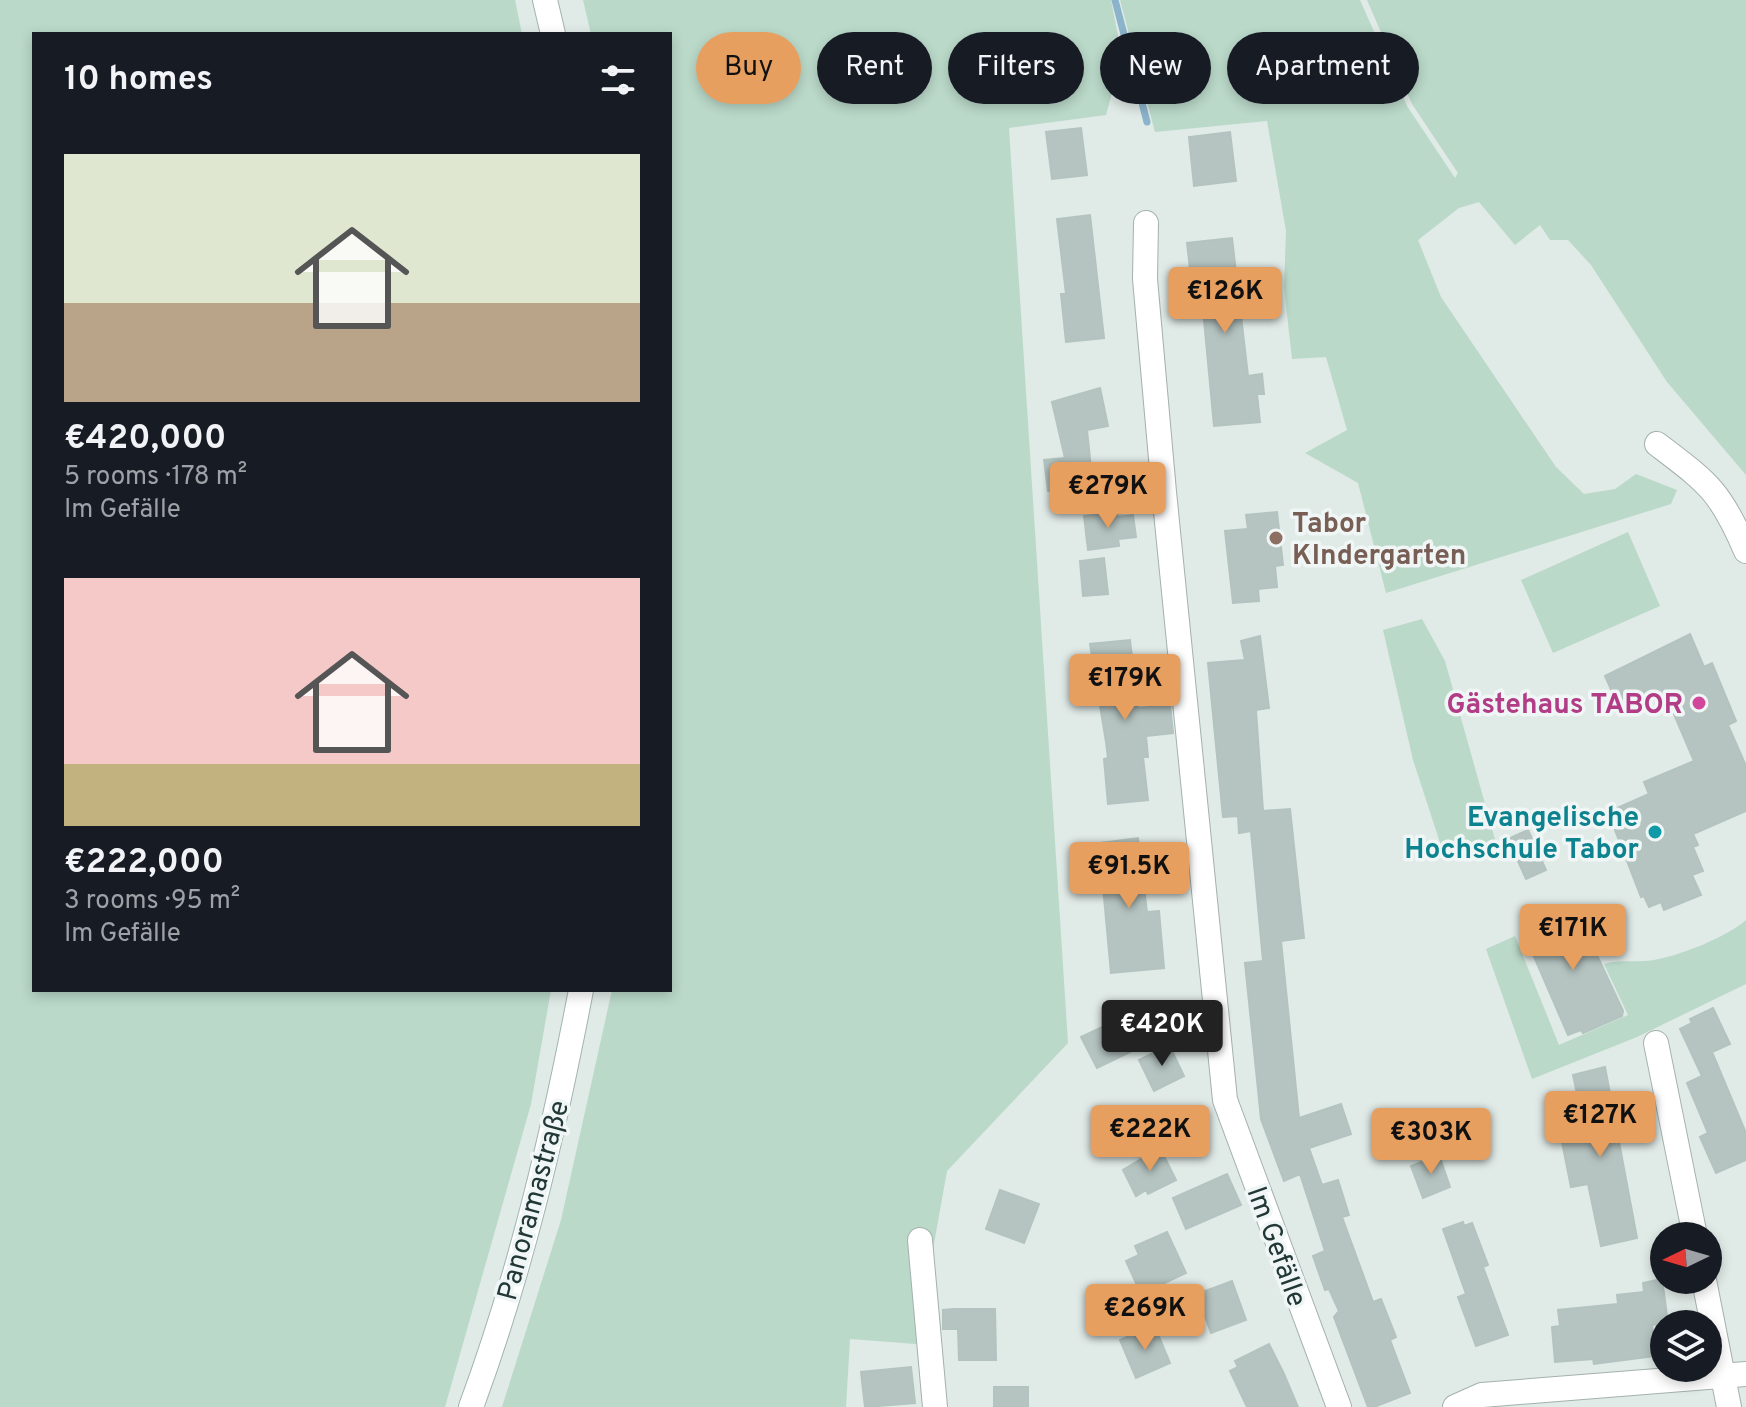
<!DOCTYPE html>
<html lang="en">
<head>
<meta charset="utf-8">
<style>
  :root { --surface:#171b24; --page:#242831; --text:#f1f3f6; --muted:#9ea1a6; --accent:#e79f60 }
  body { margin:0; font-family:Overpass,sans-serif; background:var(--page); color:var(--text); height:100vh; display:flex; flex-direction:column; font-size:30px; white-space:nowrap }
  * { box-sizing:border-box; margin:0 }
  p { font-size:26px; color:var(--muted) }
  .icon { flex:none; width:44px; height:44px; fill:none; stroke:currentColor; stroke-width:2; stroke-linecap:round; stroke-linejoin:round }
  .map { position:relative; flex:1; overflow:hidden }
  .panel { position:absolute; left:32px; top:32px; width:640px; height:960px; display:flex; flex-direction:column; background:var(--surface); border-radius:0px; box-shadow:0 4px 12px #0003 }
  .panel>* { flex:none }
  .guide { position:absolute; left:696px; top:32px; width:760px; height:72px; display:flex; gap:16px }
  .needle { width:52px; rotate:265deg }
  .tools { position:absolute; left:1650px; top:1222px; display:grid; gap:16px }
  .tools a { display:grid; place-items:center; width:72px; height:72px; border-radius:50%; background:var(--surface); box-shadow:0 4px 12px #0003; font-size:40px }
  .price { position:absolute; translate:-50% -68px; padding:0 18px; border-radius:8px; background:var(--accent); color:#111; font-size:26px; line-height:52px; filter:drop-shadow(0 2px 4px #0008) }
  .price::after { content:''; position:absolute; left:50%; top:48px; width:24px; height:18px; margin-left:-12px; background:inherit; clip-path:polygon(0 0,100% 0,50% 100%) }
  .price.current { background:#222; color:#fff }
  ul { padding:0; list-style:none }
  li { display:grid; align-content:center; gap:16px; height:424px; padding:0 32px }
  li span { display:grid; place-items:center; height:248px; border-radius:0px; color:#555 }
  li>.icon { margin-inline-start:auto }
  span .icon { width:144px; height:144px; fill:#fffc; stroke-width:1 }
  li b { font-size:34px }
  h2 { display:flex; justify-content:space-between; align-items:center; height:96px; padding:0 32px; font-size:34px }
  .chip { padding:0 28px; border-radius:36px; background:var(--surface); box-shadow:0 4px 12px #0003; font-size:28px; line-height:72px }
  .chip.current { background:var(--accent); color:#111 }
  .map>svg:first-child { display:block }
  .green { fill:#bad9c9 }
  .lines { fill:none; stroke-linecap:round; stroke-linejoin:round }
  .stream { stroke:#8bb3cb; stroke-width:7 }
  .building { fill:#b5c4c1; stroke:#b3c3bf; stroke-width:2 }
  .street-casing { stroke:#a3b1af; stroke-width:26 }
  .secondary-casing { stroke:#a0b4b1; stroke-width:26 }
  .street { stroke:#fff; stroke-width:24 }
  .secondary { stroke:#fff; stroke-width:24 }
  .education-dot { fill:#8d6e63; stroke:#f0f6f5; stroke-width:3 }
  .hotel-dot { fill:#d1479c; stroke:#f0f6f5; stroke-width:3 }
  .culture-dot { fill:#0f9aa8; stroke:#f0f6f5; stroke-width:3 }
  .labels { text-anchor:middle; stroke-width:7; stroke-linejoin:round; paint-order:stroke }
  .education-label { font-size:28px; font-weight:bold; fill:#785e54; stroke:#f0f6f5; text-anchor:start }
  .hotel-label { font-size:28px; font-weight:bold; fill:#b23c85; stroke:#f0f6f5; text-anchor:end }
  .culture-label { font-size:28px; font-weight:bold; fill:#0d838f; stroke:#f0f6f5; text-anchor:end }
  .street-label { font-size:28px; fill:#223837; stroke:#f0f6f5 }
</style>
</head>
<body>
<div class="map">
<svg width="1746" height="1407" viewBox="0 0 1746 1407">
  <rect width="100%" height="100%" fill="#e0eae7"/>
  <path class="green" d="M 0,0 L 515,0 L 522,34 L 34,34 L 34,990 L 551,990 L 531,1104 L 445,1407 L 0,1407 Z
    M 583,0 L 1111,0 L 1122,56 L 1106,115 L 1009,128 L 1068,1043 L 947,1171 L 916,1344 L 850,1339 L 846,1407 L 502,1407 L 561,1220 L 612,990 L 670,990 L 670,34 L 591,34 Z
    M 1120,0 L 1360,0 L 1407,106 L 1455,178 L 1458,173 L 1412,104 L 1367,0 L 1746,0 L 1746,475 L 1667,382 L 1591,265 L 1568,240 L 1550,240 L 1540,225 L 1515,245 L 1479,202 L 1459,208 L 1418,240 L 1441,297 L 1556,467 L 1584,494 L 1615,489 L 1636,474 L 1677,490 L 1671,504 L 1386,593 L 1358,483 L 1305,453 L 1347,430 L 1326,357 L 1292,359 L 1284,288 L 1286,231 L 1267,121 L 1155,132 Z
    M 1628,532 L 1660,606 L 1553,653 L 1521,580 Z
    M 1422,619 L 1445,661 L 1496,843 L 1446,861 L 1413,760 L 1383,630 Z
    M 1746,920 L 1746,984 L 1637,1037 L 1532,1079 L 1486,949 L 1515,936 L 1559,1045 L 1628,1015 L 1604,964 C 1621,959 1636,963 1654,960 C 1679,956 1727,937 1746,920 Z"/>
  <g class="lines">
    <path class="stream" d="M 1115,0 L 1147,122"/>
  </g>
  <path class="building" d="M 1081,128 L 1087,175 L 1052,179 L 1046,132 Z
    M 1230,132 L 1236,181 L 1194,186 L 1189,137 Z
    M 1090,215 L 1104,338 L 1066,342 L 1061,294 L 1066,294 L 1057,219 Z
    M 1232,238 L 1248,376 L 1262,374 L 1264,394 L 1257,394 L 1260,422 L 1214,426 L 1199,267 L 1190,269 L 1187,243 Z
    M 1100,388 L 1108,426 L 1087,430 L 1094,497 L 1057,501 L 1056,490 L 1048,491 L 1044,460 L 1065,458 L 1052,402 Z
    M 1116,512 L 1117,517 L 1133,515 L 1136,537 L 1118,539 L 1119,546 L 1088,550 L 1084,516 Z
    M 1277,512 L 1283,565 L 1275,566 L 1277,587 L 1258,589 L 1259,601 L 1233,603 L 1225,531 L 1248,529 L 1246,515 Z
    M 1104,558 L 1108,594 L 1083,596 L 1080,561 Z
    M 1690,634 L 1704,667 L 1712,663 L 1736,721 L 1728,725 L 1746,766 L 1746,811 L 1693,834 L 1698,845 L 1693,847 L 1703,871 L 1692,875 L 1701,895 L 1664,910 L 1661,902 L 1649,907 L 1644,896 L 1641,897 L 1608,812 L 1649,794 L 1644,782 L 1694,761 L 1665,693 L 1621,712 L 1605,676 Z
    M 1260,636 L 1269,708 L 1256,710 L 1263,811 L 1290,809 L 1304,938 L 1281,941 L 1299,1118 L 1341,1104 L 1351,1134 L 1309,1148 L 1322,1185 L 1338,1180 L 1349,1215 L 1342,1217 L 1373,1302 L 1381,1299 L 1396,1337 L 1390,1340 L 1410,1393 L 1374,1407 L 1368,1407 L 1334,1317 L 1339,1311 L 1329,1289 L 1325,1290 L 1313,1256 L 1325,1251 L 1300,1174 L 1284,1181 L 1261,1119 L 1245,963 L 1263,961 L 1251,831 L 1239,833 L 1238,816 L 1223,817 L 1208,663 L 1245,660 L 1241,641 Z
    M 1130,640 L 1138,708 L 1170,705 L 1173,733 L 1146,736 L 1148,757 L 1143,757 L 1148,800 L 1108,804 L 1104,759 L 1108,758 L 1106,742 L 1090,644 Z
    M 1528,830 L 1546,870 L 1526,879 L 1508,839 Z
    M 1138,838 L 1147,912 L 1159,911 L 1164,968 L 1111,973 L 1099,843 Z
    M 1574,906 L 1623,1011 L 1622,1016 L 1583,1033 L 1581,1030 L 1568,1035 L 1522,929 Z
    M 1713,1008 L 1730,1044 L 1712,1052 L 1746,1133 L 1746,1160 L 1716,1173 L 1700,1137 L 1708,1133 L 1687,1083 L 1702,1076 L 1680,1029 L 1692,1023 L 1690,1019 Z
    M 1115,1021 L 1130,1052 L 1097,1068 L 1081,1037 Z
    M 1169,1045 L 1184,1076 L 1154,1091 L 1139,1060 Z
    M 1605,1067 L 1637,1238 L 1601,1246 L 1588,1184 L 1571,1187 L 1560,1132 L 1584,1127 L 1573,1075 Z
    M 1160,1148 L 1176,1180 L 1148,1194 L 1146,1190 L 1136,1196 L 1123,1170 Z
    M 1439,1155 L 1450,1187 L 1423,1198 L 1411,1166 Z
    M 1227,1174 L 1241,1205 L 1186,1229 L 1173,1198 Z
    M 1000,1190 L 1039,1204 L 1024,1243 L 986,1229 Z
    M 1463,1222 L 1464,1226 L 1472,1223 L 1488,1265 L 1483,1267 L 1508,1335 L 1476,1346 L 1458,1297 L 1466,1294 L 1443,1229 Z
    M 1167,1232 L 1186,1273 L 1141,1294 L 1126,1261 L 1139,1255 L 1135,1246 Z
    M 1662,1279 L 1668,1323 L 1652,1325 L 1656,1356 L 1594,1364 L 1593,1359 L 1555,1362 L 1552,1327 L 1560,1326 L 1558,1310 L 1618,1304 L 1617,1295 L 1644,1292 L 1643,1283 Z
    M 1232,1281 L 1246,1320 L 1211,1333 L 1197,1294 Z
    M 954,1309 L 995,1309 L 996,1360 L 959,1360 L 958,1329 L 943,1329 L 943,1310 Z
    M 1154,1325 L 1170,1363 L 1136,1378 L 1120,1340 Z
    M 1269,1344 L 1284,1374 L 1298,1407 L 1247,1407 L 1230,1371 L 1238,1367 L 1235,1361 Z
    M 911,1367 L 915,1403 L 865,1407 L 861,1372 Z
    M 994,1387 L 1028,1387 L 1028,1407 L 994,1407 Z"/>
  <g class="lines">
    <g class="street-casing">
      <path id="street" d="M 1146,223 L 1145,279 L 1164,492 L 1225,1100 L 1339,1407
        M 1657,444 C 1708,483 1720,490 1746,551
        M 1656,1043 L 1695,1236
        M 920,1240 L 935,1407
        M 1704,1280 L 1729,1407
        M 1455,1407 L 1482,1395 L 1746,1374"/>
    </g>
    <g class="secondary-casing">
      <path id="secondary" d="M 545,0 L 553,34
        M 471,1407 C 521,1272 554,1131 581,990"/>
    </g>
    <use href="#street" class="street"/>
    <use href="#secondary" class="secondary"/>
  </g>
  <circle class="education-dot" cx="1276" cy="538" r="8"/>
  <circle class="hotel-dot" cx="1699" cy="703" r="8"/>
  <circle class="culture-dot" cx="1655" cy="832" r="8"/>
  <g class="labels">
    <g class="education-label">
      <text x="1292" y="532">Tabor<tspan x="1292" dy="32">KIndergarten</tspan></text>
    </g>
    <g class="hotel-label">
      <text x="1683" y="713">Gästehaus TABOR</text>
    </g>
    <g class="culture-label">
      <text x="1639" y="826">Evangelische<tspan x="1639" dy="32">Hochschule Tabor</tspan></text>
    </g>
    <g class="street-label">
      <text transform="translate(532 1200) rotate(-75)" y="10">Panoramastraße</text>
      <text transform="translate(1278 1246) rotate(70)" y="10">Im Gefälle</text>
    </g>
  </g>
</svg>
<div class="tools">
<a><svg class="needle" viewBox="-14 -14 28 28"><path d="M0-13l5 13h-10z" fill="#e53935"/><path d="M0 13l5-13h-10z" fill="#9ea1a6"/></svg></a>
<a><svg class="icon" aria-label="layers" viewBox="0 0 24 24"><path d="M12 4l9 5-9 5-9-5zM3 14l9 5 9-5"/></svg></a>
</div>
<b class="price" style="left:1225px;top:335px">€126K</b>
<b class="price" style="left:1108px;top:530px">€279K</b>
<b class="price" style="left:1125px;top:722px">€179K</b>
<b class="price" style="left:1129px;top:910px">€91.5K</b>
<b class="price" style="left:1573px;top:972px">€171K</b>
<b class="price current" style="left:1162px;top:1068px">€420K</b>
<b class="price" style="left:1600px;top:1159px">€127K</b>
<b class="price" style="left:1150px;top:1173px">€222K</b>
<b class="price" style="left:1431px;top:1176px">€303K</b>
<b class="price" style="left:1145px;top:1352px">€269K</b>
<div class="guide">
<a class="chip current">Buy</a>
<a class="chip">Rent</a>
<a class="chip">Filters</a>
<a class="chip">New</a>
<a class="chip">Apartment</a>
</div>
<section class="panel">
<h2>10 homes<svg class="icon" aria-label="filters" viewBox="0 0 24 24"><path d="M4 7h16M4 17h16"/><circle cx="9" cy="7" r="2"/><circle cx="15" cy="17" r="2"/></svg></h2>
<ul>
<li><span style="background:linear-gradient(#dfe7d0 60%,#b9a48a 0)"><svg class="icon" aria-label="home" viewBox="0 0 24 24"><path d="M3 11l9-7 9 7M6 9v11h12V9"/></svg></span><div><b>€420,000</b><p>5 rooms · 178 m²</p><p>Im Gefälle</p></div></li>
<li><span style="background:linear-gradient(#f6c9c9 75%,#c2b280 0)"><svg class="icon" aria-label="home" viewBox="0 0 24 24"><path d="M3 11l9-7 9 7M6 9v11h12V9"/></svg></span><div><b>€222,000</b><p>3 rooms · 95 m²</p><p>Im Gefälle</p></div></li>
</ul>
</section>
</div>
</body>
</html>
